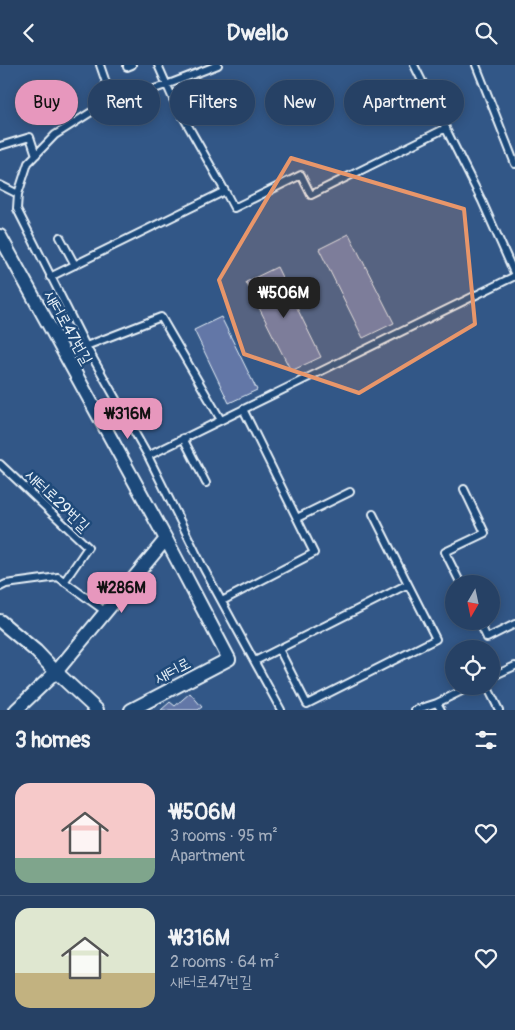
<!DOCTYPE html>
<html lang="en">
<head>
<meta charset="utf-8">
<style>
  :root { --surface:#264165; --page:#2e486b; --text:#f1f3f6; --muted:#a4afbf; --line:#425a79; --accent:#e797bd }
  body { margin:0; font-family:Pangolin,"Poor Story",sans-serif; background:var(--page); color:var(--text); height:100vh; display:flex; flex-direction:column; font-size:19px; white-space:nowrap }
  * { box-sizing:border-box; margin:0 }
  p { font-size:16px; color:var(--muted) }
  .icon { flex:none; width:28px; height:28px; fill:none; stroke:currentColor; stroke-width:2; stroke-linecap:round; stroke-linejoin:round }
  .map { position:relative; height:645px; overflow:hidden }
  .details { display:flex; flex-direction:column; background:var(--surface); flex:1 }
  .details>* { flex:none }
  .hud { position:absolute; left:15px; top:15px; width:485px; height:45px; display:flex; gap:10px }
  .needle { width:32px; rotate:189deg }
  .tools { position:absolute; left:445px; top:510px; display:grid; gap:10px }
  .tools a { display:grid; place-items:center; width:55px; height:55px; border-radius:50%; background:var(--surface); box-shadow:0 2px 12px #0003,0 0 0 1px var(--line); font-size:25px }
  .price { position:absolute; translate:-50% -42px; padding:0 11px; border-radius:10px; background:var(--accent); color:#111; font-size:16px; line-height:32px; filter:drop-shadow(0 1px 2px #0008) }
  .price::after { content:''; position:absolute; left:50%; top:30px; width:15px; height:11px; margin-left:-8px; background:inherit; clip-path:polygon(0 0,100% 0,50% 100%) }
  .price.on { background:#222; color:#fff }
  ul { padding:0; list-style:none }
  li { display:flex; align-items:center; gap:15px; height:125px; padding:0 15px }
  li+li { border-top:1px solid var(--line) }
  li span { display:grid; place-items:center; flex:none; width:140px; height:100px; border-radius:15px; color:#555 }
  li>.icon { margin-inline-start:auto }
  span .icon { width:60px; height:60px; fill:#fffc; stroke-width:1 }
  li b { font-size:21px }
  h2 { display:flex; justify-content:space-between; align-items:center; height:60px; padding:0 15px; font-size:21px }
  .tag { padding:0 18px; border-radius:22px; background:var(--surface); box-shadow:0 2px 12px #0003,0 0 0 1px var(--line); font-size:18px; line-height:45px }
  .tag.on { background:var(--accent); color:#111 }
  header { display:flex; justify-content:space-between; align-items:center; height:65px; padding:0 15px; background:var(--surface); font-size:22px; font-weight:700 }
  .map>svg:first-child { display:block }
  .building { fill:#6377a7; stroke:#e8f1f8 }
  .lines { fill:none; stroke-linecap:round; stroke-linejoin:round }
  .service-casing { stroke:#e8f1f8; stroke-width:10 }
  .minor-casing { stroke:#e8f1f8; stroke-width:16 }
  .service { stroke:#1f4a7a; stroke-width:6 }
  .minor { stroke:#1f4a7a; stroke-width:12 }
  .marked { fill:#e8966a; fill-opacity:0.2; stroke:#e8966a; stroke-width:4; stroke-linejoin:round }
  .labels { text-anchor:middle; stroke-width:5; stroke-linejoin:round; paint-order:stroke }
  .street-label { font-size:16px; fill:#e8f1f8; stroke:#1f4a7a }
</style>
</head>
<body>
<header><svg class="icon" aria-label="back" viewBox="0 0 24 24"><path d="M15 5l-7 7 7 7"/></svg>Dwello<svg class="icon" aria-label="search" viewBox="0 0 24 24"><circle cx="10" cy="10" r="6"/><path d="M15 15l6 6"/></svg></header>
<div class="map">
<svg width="515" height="645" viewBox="0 0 515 645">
  <rect width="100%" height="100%" fill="#325787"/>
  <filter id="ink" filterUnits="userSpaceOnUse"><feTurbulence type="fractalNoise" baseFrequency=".02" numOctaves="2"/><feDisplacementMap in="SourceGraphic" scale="10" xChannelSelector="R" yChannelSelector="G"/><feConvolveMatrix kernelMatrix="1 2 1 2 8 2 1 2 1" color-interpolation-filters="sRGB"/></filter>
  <g filter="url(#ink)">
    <path class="building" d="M 349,169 L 394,258 L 363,273 L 319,184 Z
      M 277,202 L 321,292 L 291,306 L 246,217 Z
      M 221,252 L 257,325 L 229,338 L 194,265 Z
      M 190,628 L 202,642 L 198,645 L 161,645 L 170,637 L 175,641 Z"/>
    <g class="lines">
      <g class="service-casing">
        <path id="service" d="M 100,0 L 113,38
          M 127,0 L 127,2 L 132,0
          M 158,0 L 173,34 L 225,126
          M 218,0 L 166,20 L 96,44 L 55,70 L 28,98 L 18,129 L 17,144 L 86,281 L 148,391 L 204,504 L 281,645
          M 414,0 L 482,136 L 515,210
          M 476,0 L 515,99
          M 0,81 L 30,72 L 36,90
          M 0,120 L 18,129
          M 60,172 L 75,200
          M 50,212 L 225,126 L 234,143 L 301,110 L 311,130 L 446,63
          M 86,281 L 161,252 L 221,355
          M 183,373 L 206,418
          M 148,391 L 515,211
          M 0,399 L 88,482 L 64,517
          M 297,453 L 350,427
          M 461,519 L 445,487 L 485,468 L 464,424
          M 0,522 L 6,519 L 58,512 L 106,547
          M 222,536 L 314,488 L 243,344
          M 479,556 L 487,573 L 515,559
          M 279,584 L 307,639 L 436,574 L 408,519
          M 255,596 L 408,519 L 373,449
          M 491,612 L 515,601
          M 487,621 L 499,645
          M 437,638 L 472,621
          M 415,645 L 437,638 L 441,645"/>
      </g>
      <g class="minor-casing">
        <path id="minor" d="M 0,171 L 166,474 L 229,594 L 131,645
          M 0,556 L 36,586 L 56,607 L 97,645
          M 16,645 L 56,607 L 166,474"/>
      </g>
      <use href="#service" class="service"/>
      <use href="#minor" class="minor"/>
    </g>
  </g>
  <path class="marked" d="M 291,93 L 464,144 L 475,259 L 359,328 L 244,289 L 219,215 Z"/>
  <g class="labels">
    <g class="street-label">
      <text transform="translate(69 262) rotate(61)" y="6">새터로47번길</text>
      <text transform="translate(58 435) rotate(44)" y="6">새터로29번길</text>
      <text transform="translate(172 605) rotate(-28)" y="6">새터로</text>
    </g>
  </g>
</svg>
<div class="tools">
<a><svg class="needle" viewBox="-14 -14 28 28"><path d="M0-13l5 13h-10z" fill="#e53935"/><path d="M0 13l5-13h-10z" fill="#a4afbf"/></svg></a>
<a><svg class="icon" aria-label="locate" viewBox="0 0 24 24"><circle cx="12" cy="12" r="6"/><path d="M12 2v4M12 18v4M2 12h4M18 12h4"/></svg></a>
</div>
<b class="price on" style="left:284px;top:254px">₩506M</b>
<b class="price" style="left:128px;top:375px">₩316M</b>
<b class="price" style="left:122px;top:549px">₩286M</b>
<div class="hud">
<a class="tag on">Buy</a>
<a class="tag">Rent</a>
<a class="tag">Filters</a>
<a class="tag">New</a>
<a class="tag">Apartment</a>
</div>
</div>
<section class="details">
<h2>3 homes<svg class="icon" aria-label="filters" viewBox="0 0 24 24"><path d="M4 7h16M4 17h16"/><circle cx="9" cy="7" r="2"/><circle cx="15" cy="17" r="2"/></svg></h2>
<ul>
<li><span style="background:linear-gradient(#f6c9c9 75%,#7fa58c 0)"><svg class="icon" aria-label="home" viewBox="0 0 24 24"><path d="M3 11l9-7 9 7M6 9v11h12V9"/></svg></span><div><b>₩506M</b><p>3 rooms · 95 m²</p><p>Apartment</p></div><svg class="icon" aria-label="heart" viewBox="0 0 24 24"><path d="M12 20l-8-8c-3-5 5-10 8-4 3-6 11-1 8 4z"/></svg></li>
<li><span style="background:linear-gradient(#dfe7d0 65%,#c2b280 0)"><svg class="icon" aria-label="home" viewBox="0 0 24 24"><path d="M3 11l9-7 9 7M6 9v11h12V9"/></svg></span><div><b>₩316M</b><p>2 rooms · 64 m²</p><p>새터로47번길</p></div><svg class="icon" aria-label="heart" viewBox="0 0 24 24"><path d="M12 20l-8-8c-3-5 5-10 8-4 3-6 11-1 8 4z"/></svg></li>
</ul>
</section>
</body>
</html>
